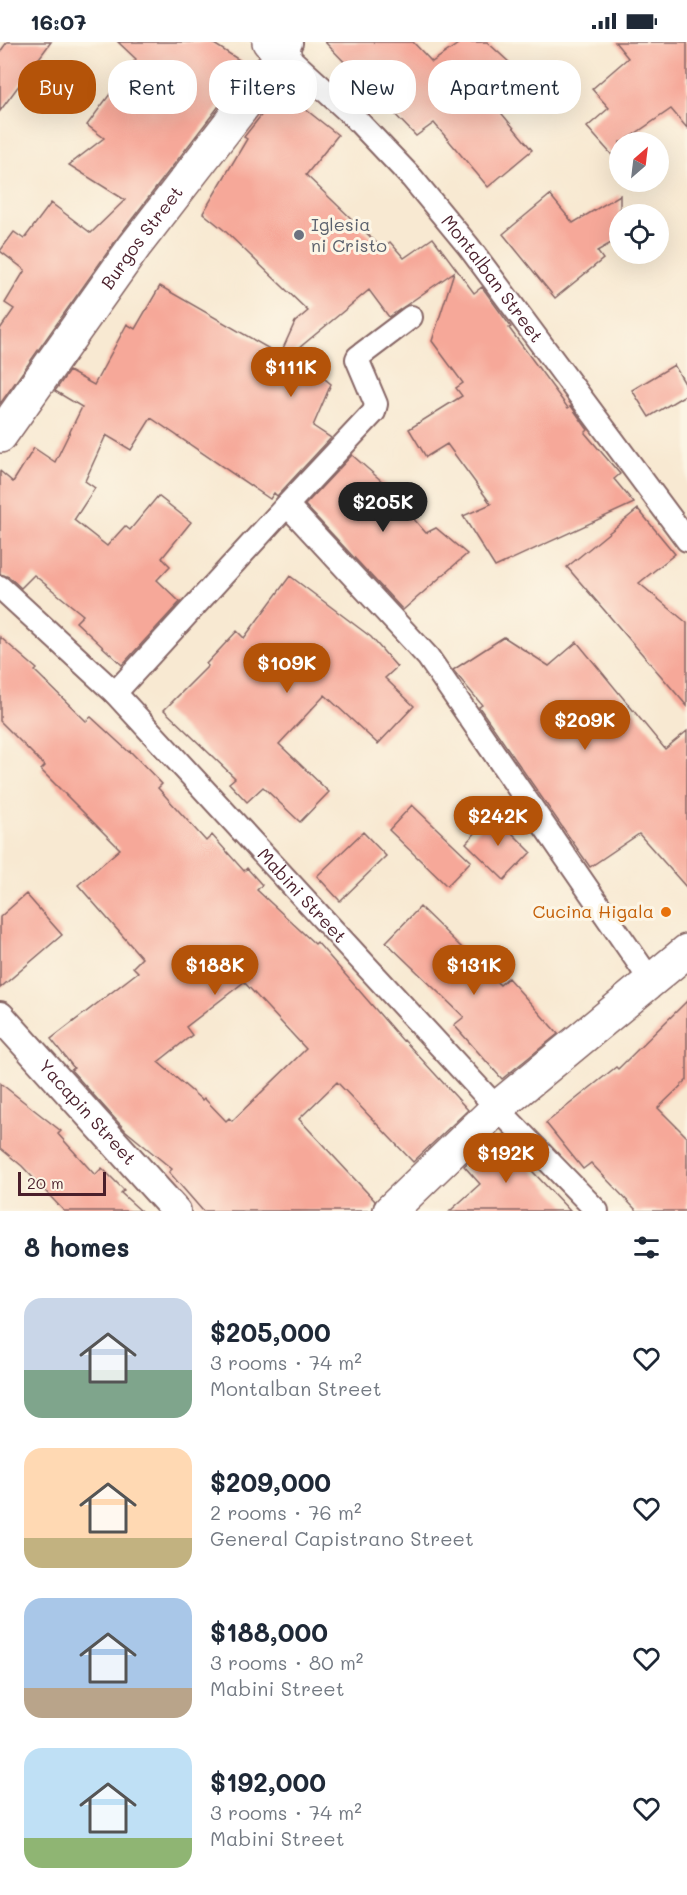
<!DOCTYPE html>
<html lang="en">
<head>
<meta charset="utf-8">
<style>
  :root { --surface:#fff; --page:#f2f2f3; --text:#1f2937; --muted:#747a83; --accent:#b45309 }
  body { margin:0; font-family:Mali,sans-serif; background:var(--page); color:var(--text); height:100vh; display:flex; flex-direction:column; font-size:22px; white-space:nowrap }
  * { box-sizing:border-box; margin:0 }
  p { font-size:20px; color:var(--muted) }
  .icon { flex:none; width:33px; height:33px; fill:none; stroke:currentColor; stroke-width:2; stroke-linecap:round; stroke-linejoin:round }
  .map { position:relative; height:1169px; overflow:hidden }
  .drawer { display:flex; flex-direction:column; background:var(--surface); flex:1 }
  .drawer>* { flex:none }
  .guide { position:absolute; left:18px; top:18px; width:651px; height:54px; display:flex; gap:12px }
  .needle { width:39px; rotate:28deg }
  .fabs { position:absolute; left:609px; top:90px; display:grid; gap:12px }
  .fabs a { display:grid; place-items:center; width:60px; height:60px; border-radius:50%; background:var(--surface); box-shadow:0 6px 24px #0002; font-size:30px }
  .scale { position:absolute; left:18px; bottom:15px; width:88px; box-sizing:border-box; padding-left:6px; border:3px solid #4a1f2b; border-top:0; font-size:16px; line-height:21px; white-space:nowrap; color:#4a1f2b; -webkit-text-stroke:4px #fcf5e5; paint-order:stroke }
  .price { position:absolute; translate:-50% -51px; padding:0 14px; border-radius:21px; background:var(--accent); color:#fff; font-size:20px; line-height:39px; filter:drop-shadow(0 2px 3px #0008) }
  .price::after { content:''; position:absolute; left:50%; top:36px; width:18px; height:14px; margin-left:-9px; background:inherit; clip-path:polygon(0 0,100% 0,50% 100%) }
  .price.active { background:#222; color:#fff }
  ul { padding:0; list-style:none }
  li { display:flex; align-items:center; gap:18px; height:150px; padding:0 24px }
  li span { display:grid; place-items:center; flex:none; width:168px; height:120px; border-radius:18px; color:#555 }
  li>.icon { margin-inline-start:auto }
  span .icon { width:72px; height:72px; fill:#fffc; stroke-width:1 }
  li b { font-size:26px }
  h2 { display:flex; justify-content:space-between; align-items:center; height:72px; padding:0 24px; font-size:26px }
  .tag { padding:0 21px; border-radius:24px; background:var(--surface); box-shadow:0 6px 24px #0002; font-size:21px; line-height:54px }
  .tag.active { background:var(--accent); color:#fff }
  .status { display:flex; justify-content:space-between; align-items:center; height:42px; padding:0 30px; background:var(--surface); direction:ltr }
  .status svg { height:16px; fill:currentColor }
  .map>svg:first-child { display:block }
  .building { fill:#f6a899; fill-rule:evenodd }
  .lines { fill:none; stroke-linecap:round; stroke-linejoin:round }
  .minor-casing { stroke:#876665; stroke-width:26 }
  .tertiary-casing { stroke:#876665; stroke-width:32 }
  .secondary-casing { stroke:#876665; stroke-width:36 }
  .minor { stroke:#fff; stroke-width:22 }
  .tertiary { stroke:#fff; stroke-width:28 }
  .secondary { stroke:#fff; stroke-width:33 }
  .worship-dot { fill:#6b7280; stroke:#fcf5e5; stroke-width:2 }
  .food-dot { fill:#e8710a; stroke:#fcf5e5; stroke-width:2 }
  .labels { text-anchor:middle; stroke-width:6; stroke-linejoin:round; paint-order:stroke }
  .worship-label { font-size:18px; fill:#5b616d; stroke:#fcf5e5; text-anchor:start }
  .street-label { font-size:18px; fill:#4a1f2b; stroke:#fcf5e5 }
  .food-label { font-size:18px; fill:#c56008; stroke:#fcf5e5; text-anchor:end }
</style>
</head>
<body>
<div class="status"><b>16:07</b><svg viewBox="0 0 49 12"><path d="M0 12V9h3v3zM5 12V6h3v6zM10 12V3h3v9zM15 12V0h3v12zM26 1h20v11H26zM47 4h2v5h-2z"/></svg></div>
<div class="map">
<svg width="687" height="1169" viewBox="0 0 687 1169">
  <rect width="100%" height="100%" fill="#fcf5e5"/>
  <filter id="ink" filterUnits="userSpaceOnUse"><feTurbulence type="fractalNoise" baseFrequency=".0167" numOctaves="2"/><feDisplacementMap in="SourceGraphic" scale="12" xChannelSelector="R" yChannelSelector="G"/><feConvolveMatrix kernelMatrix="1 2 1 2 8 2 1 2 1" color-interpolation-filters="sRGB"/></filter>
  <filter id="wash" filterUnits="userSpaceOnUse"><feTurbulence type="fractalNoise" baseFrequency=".008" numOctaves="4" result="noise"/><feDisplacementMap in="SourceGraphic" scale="24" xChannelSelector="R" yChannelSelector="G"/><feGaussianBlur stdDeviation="1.35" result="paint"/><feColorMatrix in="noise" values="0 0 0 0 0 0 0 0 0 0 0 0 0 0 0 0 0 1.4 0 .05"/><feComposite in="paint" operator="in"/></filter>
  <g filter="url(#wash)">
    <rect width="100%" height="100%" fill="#f8e9d2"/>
    <g id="blocks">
      <path class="building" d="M 7,0 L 51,0 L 0,69 L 0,10 Z
        M 118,0 L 211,0 L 247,23 L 222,60 L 119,194 L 0,362 L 0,287 L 14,267 L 5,261 L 25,228 L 0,209 L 14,190 L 24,197 L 51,161 L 91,191 L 125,158 L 69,123 L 104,96 L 87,83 L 136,17 Z
        M 325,0 L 413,0 L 432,20 L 461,0 L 487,0 L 510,21 L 483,49 L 532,108 L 488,145 L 434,81 L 416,94 Z
        M 615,0 L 687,0 L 687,86 L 671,67 L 623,100 L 620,100 L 620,122 L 587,85 L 609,66 L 592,47 L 628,16 Z
        M 281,48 L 338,93 L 306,133 L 382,206 L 390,200 L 404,216 L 433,196 L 474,251 L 482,245 L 511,285 L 509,286 L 568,366 L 571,364 L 588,388 L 585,391 L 620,432 L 614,437 L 634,461 L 495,525 L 463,474 L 491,462 L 447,402 L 426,415 L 409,387 L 462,354 L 456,346 L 463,341 L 432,299 L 454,230 L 389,275 L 369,248 L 293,311 L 331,342 L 313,384 L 331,396 L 277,454 L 274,451 L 270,457 L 151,376 L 131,408 L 106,393 L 85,439 L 95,446 L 74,478 L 107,504 L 125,484 L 130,488 L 158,454 L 191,480 L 162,516 L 170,524 L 157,538 L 180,560 L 122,623 L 76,580 L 83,573 L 34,533 L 21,546 L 9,535 L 0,532 L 0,429 L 13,440 L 34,406 L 55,420 L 82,365 L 55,349 L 69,329 L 94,343 L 127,282 L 135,287 L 160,244 L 280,313 L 295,280 L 308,269 L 224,188 L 203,171 L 247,97 L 244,95 Z
        M 550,153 L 573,181 L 620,153 L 620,196 L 597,209 L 603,217 L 555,256 L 503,192 Z
        M 674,323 L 687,345 L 687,352 L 649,375 L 632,348 Z
        M 352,413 L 400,455 L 397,458 L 426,491 L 436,486 L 467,512 L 403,568 L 305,463 Z
        M 638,467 L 675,512 L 639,541 L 687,581 L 687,664 L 567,525 Z
        M 290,534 L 371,595 L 397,625 L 385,636 L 414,664 L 378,702 L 325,653 L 279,702 L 329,750 L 300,780 L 263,745 L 247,760 L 229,741 L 235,736 L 164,668 L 208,624 L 206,622 L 237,589 L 244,596 Z
        M 0,595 L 37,627 L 35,629 L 86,679 L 91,675 L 129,710 L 130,709 L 162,742 L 158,746 L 206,799 L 212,793 L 244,829 L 247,826 L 262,843 L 257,848 L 315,902 L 317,900 L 403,999 L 404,998 L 468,1068 L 413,1120 L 337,1040 L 299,1077 L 375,1159 L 372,1169 L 203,1169 L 169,1130 L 172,1127 L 126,1089 L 71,1028 L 74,1026 L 51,997 L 138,930 L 133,925 L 142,916 L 78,843 L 120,807 L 41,728 L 45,724 L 0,679 ZM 244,940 L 306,1007 L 232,1079 L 229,1076 L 226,1079 L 204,1056 L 202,1058 L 158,1020 L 192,993 L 186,985 Z
        M 504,595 L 549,624 L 577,600 L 665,707 L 687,689 L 687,846 L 639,792 L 590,825 L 479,665 L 482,663 L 453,628 Z
        M 412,763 L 471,819 L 447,844 L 389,788 Z
        M 493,772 L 531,810 L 504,838 L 466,801 Z
        M 363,790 L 386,814 L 340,859 L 317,834 Z
        M 26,852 L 62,893 L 0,946 L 0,875 Z
        M 420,865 L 500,943 L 508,936 L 558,992 L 502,1037 L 454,983 L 464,975 L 386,900 Z
        M 687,959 L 687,1038 L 658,1066 L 687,1095 L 687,1169 L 637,1169 L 591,1121 L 583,1127 L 546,1081 L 616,1025 L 618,1027 Z
        M 0,1041 L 61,1089 L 58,1092 L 95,1133 L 102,1126 L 124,1148 L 121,1151 L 141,1169 L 64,1169 L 22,1124 L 0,1106 Z
        M 494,1095 L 496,1098 L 500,1095 L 570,1169 L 450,1169 L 480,1142 L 464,1124 Z"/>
    </g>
  </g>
  <g filter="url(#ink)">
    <use href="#blocks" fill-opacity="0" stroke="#876665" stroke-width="1.5"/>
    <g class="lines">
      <g class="minor-casing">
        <g id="minor">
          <path id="s1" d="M 291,1 L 284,11 L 352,73 L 412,136 L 469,205 L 687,498"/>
          <path d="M 287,463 L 428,615 L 651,939"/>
          <path id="s2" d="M 0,545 L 115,651 L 497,1066 L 597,1169"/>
          <path d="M 115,651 L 287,463 L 374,370 L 376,362 L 357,317 L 358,315 L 411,275"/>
        </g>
      </g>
      <g class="tertiary-casing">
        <g id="tertiary">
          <path id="s3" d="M 0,974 L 176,1169"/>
        </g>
      </g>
      <g class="secondary-casing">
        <g id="secondary">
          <path id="s4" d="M 0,394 L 134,205 L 284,11 L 269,0"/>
          <path d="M 390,1169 L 497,1066 L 687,909"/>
        </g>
      </g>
      <use href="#minor" class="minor"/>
      <use href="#tertiary" class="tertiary"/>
      <use href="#secondary" class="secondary"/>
    </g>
  </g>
  <circle class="worship-dot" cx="299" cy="193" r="6"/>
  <circle class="food-dot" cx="666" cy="870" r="6"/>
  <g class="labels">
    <g class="worship-label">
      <text x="311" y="189">Iglesia<tspan x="311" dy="21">ni Cristo</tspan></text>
    </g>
    <g class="street-label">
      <text dy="6" stroke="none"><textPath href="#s4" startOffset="244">Burgos Street</textPath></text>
      <text dy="6" stroke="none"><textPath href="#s1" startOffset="320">Montalban Street</textPath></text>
      <text dy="6" stroke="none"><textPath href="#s2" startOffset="432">Mabini Street</textPath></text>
      <text dy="6" stroke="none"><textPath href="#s3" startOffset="130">Yacapin Street</textPath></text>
    </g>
    <g class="food-label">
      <text x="654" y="876">Cucina Higala</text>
    </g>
  </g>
</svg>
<div class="fabs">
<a><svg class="needle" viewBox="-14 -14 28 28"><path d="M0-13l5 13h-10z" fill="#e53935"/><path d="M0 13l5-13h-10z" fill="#747a83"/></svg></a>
<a><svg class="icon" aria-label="locate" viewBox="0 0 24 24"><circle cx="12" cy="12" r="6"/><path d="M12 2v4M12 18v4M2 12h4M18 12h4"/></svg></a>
</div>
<div class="scale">20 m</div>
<b class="price" style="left:291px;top:356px">$111K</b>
<b class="price active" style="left:383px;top:491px">$205K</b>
<b class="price" style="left:287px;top:652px">$109K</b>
<b class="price" style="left:585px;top:709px">$209K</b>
<b class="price" style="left:498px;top:805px">$242K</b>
<b class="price" style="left:215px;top:954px">$188K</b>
<b class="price" style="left:474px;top:954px">$131K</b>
<b class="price" style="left:506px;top:1142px">$192K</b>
<div class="guide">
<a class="tag active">Buy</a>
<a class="tag">Rent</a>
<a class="tag">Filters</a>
<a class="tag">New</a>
<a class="tag">Apartment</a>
</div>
</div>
<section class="drawer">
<h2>8 homes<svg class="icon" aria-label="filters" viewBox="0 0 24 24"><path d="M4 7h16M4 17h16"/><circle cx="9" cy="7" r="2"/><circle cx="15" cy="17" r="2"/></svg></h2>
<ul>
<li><span style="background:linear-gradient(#c9d6e8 60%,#7fa58c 0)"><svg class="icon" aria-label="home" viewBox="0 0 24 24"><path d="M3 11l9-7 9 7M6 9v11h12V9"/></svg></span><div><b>$205,000</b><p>3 rooms · 74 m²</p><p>Montalban Street</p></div><svg class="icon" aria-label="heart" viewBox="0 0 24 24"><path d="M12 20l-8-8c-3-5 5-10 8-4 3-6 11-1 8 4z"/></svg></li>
<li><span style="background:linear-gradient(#ffd9b3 75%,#c2b280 0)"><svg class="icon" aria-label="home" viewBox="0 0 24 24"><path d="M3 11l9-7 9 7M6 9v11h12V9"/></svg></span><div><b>$209,000</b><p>2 rooms · 76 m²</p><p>General Capistrano Street</p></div><svg class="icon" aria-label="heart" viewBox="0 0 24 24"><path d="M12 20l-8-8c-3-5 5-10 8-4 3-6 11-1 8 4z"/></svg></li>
<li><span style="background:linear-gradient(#a9c7e8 75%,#b9a48a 0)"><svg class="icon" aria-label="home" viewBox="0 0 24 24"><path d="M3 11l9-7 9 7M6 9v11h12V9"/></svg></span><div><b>$188,000</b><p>3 rooms · 80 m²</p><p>Mabini Street</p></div><svg class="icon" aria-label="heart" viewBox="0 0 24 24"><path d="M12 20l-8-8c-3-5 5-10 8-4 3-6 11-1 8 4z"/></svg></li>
<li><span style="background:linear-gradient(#bfe0f5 75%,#8fb573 0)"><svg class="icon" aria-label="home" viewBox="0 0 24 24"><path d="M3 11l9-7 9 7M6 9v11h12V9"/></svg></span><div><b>$192,000</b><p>3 rooms · 74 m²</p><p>Mabini Street</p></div><svg class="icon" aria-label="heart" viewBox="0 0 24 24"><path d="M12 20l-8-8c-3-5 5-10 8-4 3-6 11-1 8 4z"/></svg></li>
</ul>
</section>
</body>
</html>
